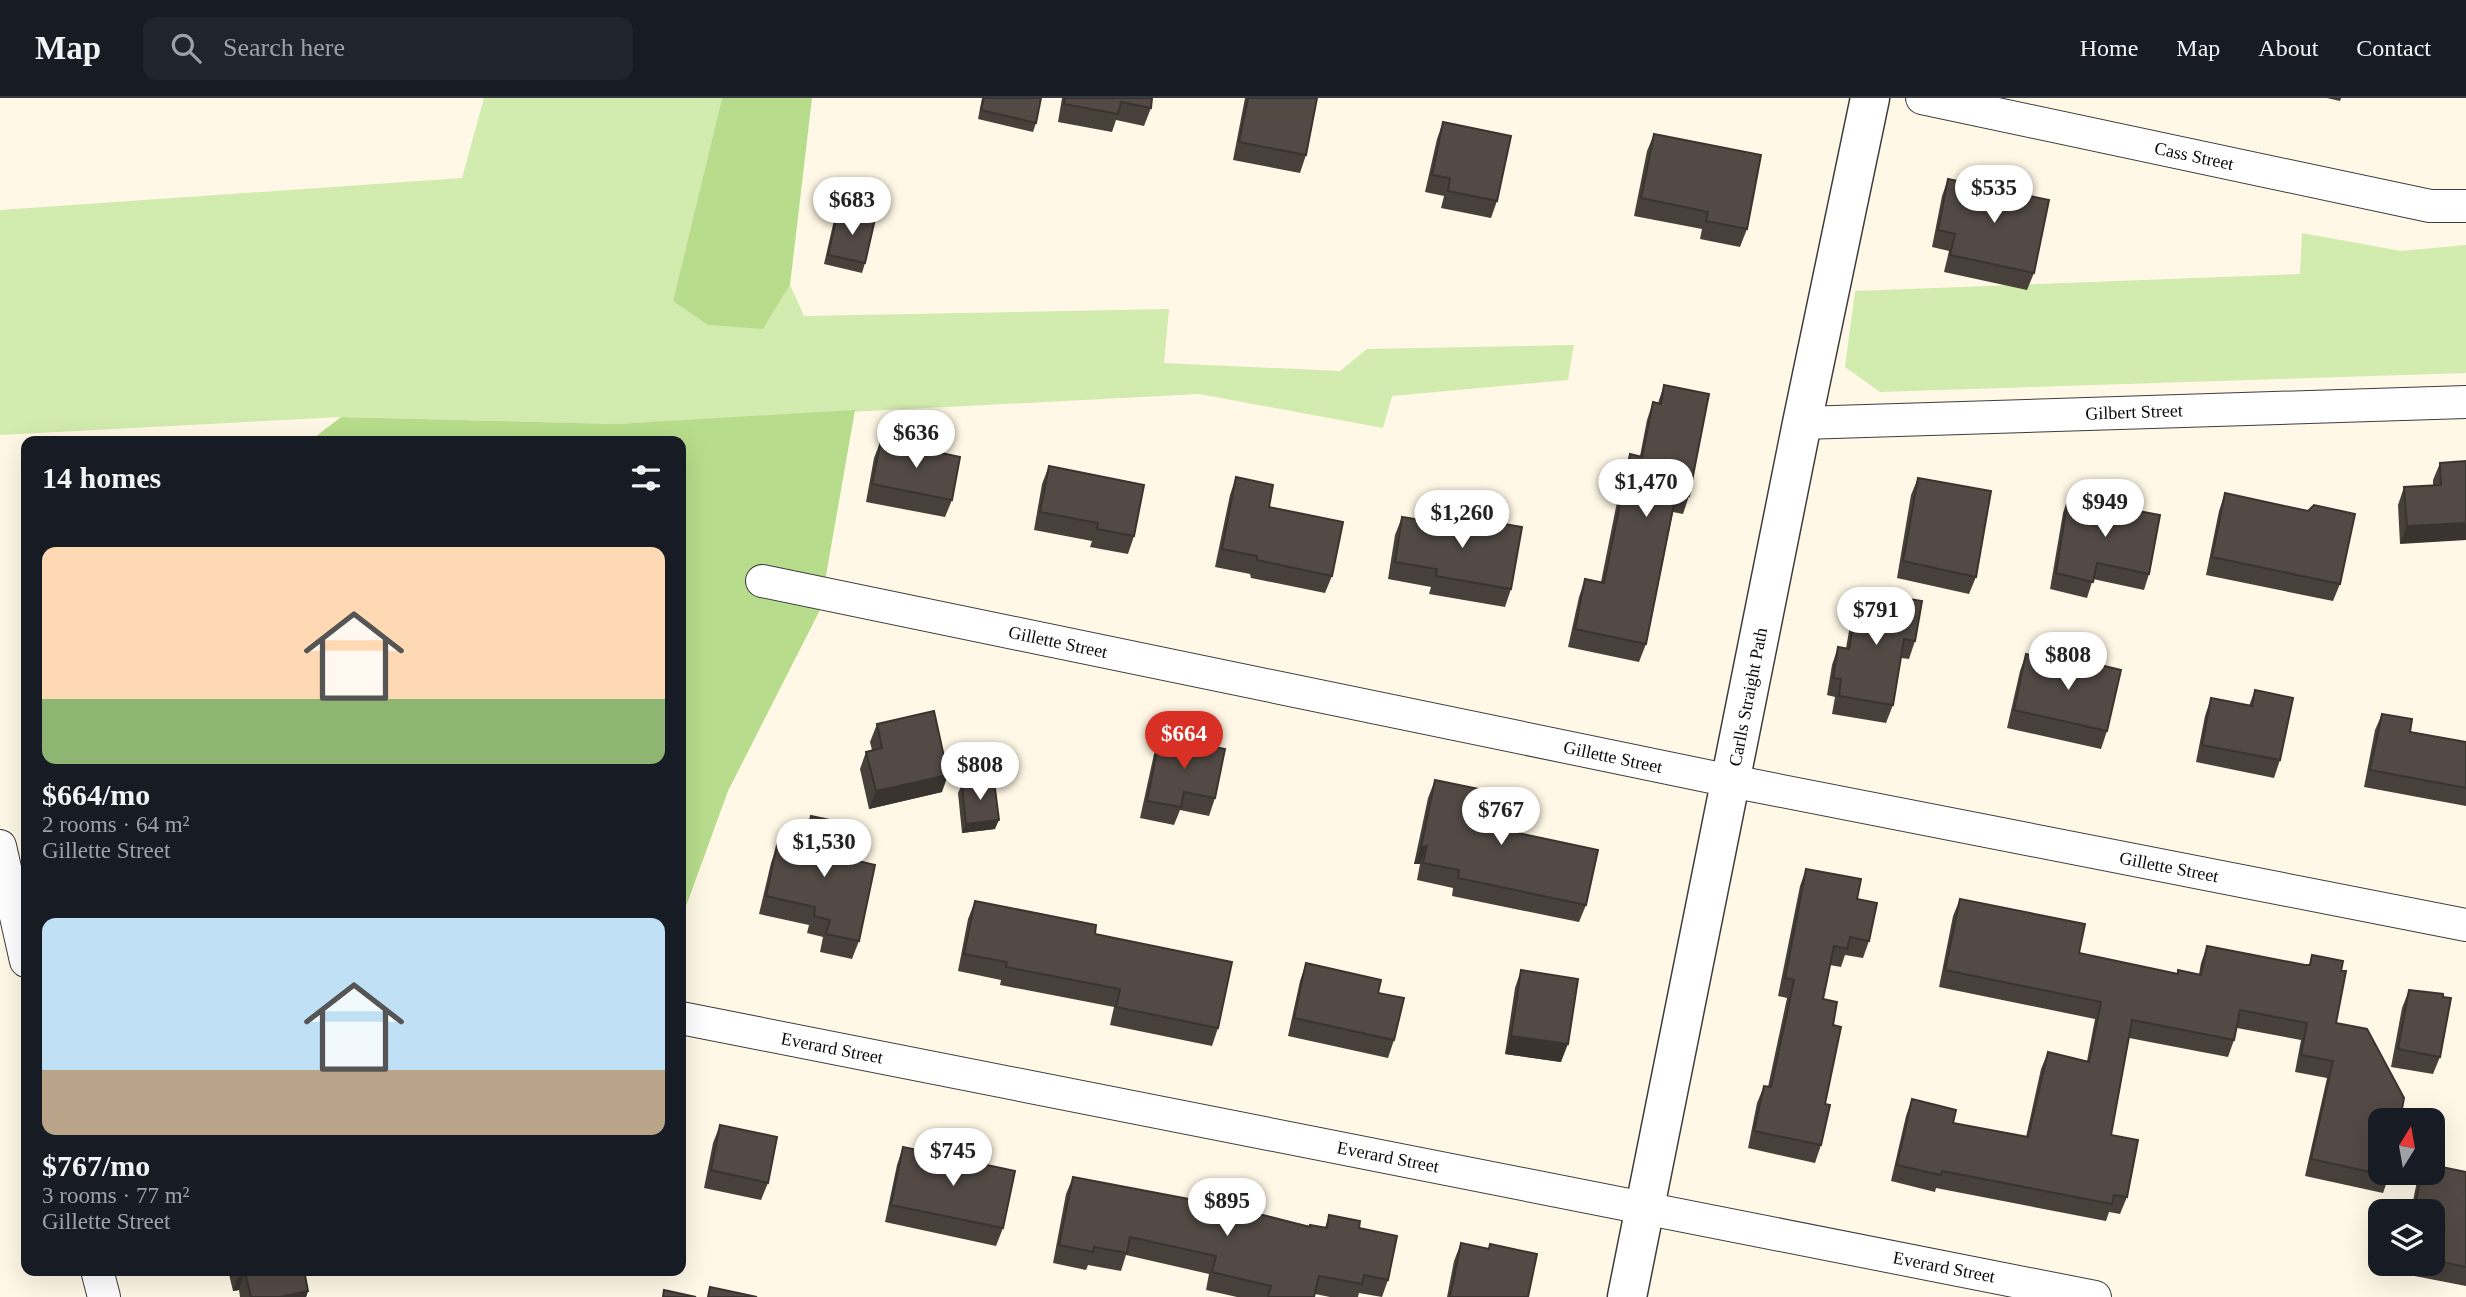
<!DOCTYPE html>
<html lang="en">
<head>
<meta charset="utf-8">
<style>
  :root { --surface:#171b24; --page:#20242c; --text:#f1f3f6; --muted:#9ea1a6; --line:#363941; --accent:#d93025 }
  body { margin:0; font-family:"Times New Roman",serif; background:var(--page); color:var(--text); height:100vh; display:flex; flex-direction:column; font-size:26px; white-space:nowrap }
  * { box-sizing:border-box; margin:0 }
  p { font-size:23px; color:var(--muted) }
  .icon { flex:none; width:38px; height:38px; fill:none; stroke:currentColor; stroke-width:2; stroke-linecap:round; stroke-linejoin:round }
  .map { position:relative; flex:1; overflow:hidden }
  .side { position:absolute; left:21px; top:338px; width:665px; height:840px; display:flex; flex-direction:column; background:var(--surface); border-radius:14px; box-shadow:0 7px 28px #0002 }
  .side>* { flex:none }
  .needle { width:46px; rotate:11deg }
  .buttons { position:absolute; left:2368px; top:1010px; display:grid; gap:14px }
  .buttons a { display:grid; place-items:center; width:77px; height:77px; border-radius:14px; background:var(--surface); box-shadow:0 7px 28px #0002; font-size:35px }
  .price { position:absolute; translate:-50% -60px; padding:0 16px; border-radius:24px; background:#fff; color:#222; font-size:23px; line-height:46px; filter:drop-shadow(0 2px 4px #0008) }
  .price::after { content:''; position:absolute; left:50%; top:42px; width:21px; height:16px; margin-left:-10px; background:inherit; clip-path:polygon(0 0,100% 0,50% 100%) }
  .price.current { background:var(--accent); color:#fff }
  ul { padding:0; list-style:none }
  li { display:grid; align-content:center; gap:14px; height:371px; padding:0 21px }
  li span { display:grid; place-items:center; height:217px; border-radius:14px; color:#555 }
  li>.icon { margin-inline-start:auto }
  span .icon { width:126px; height:126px; fill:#fffc; stroke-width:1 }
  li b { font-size:30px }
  h2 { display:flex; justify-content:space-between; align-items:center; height:84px; padding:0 21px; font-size:30px }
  header { display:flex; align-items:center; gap:42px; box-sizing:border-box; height:98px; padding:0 35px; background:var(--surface); border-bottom:2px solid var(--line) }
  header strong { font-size:33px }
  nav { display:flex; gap:38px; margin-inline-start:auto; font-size:24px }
  .search { width:490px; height:63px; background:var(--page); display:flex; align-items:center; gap:18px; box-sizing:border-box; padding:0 24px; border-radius:14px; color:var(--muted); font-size:26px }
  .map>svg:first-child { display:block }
  .green { fill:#d2ebae }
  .forest { fill:#b7dd8c }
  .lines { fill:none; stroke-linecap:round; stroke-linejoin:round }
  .minor-casing { stroke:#3d3d3d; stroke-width:34 }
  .tertiary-casing { stroke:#3d3d3d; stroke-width:41 }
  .minor { stroke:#fff; stroke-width:32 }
  .tertiary { stroke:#fff; stroke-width:38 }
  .wall { fill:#47403b }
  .shaded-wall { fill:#3a3430 }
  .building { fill:#534a45; stroke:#3a3430; stroke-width:2 }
  .labels { text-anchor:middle; stroke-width:7; stroke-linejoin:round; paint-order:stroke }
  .street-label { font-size:18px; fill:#0a0a0a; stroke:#fff }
</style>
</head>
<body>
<header>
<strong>Map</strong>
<div class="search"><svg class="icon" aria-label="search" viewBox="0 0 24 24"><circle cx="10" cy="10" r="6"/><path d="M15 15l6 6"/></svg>Search here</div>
<nav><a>Home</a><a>Map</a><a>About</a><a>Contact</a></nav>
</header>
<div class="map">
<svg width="2466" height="1199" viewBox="0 0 2466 1199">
  <rect width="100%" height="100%" fill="#fff8e6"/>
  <path class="green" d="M 484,0 L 722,0 L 673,203 L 763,231 L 790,187 L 804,218 L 1169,211 L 1164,265 L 1340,273 L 1367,251 L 1574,247 L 1568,282 L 1392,298 L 1383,330 L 1199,296 L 616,326 L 341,319 L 0,337 L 0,112 L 462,80 Z
    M 2302,135 L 2401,153 L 2466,147 L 2466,275 L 1880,294 L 1845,269 L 1855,193 L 2300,176 Z"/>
  <path class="forest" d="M 722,0 L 812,0 L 790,187 L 763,231 L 708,227 L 673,203 Z
    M 855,312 L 820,512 L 728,693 L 681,822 L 681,343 L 310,343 L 341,319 L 616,326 Z"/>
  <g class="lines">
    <g class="minor-casing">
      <path id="minor" d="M 1922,0 L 2430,108 L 2466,108
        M 1802,325 L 2466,304
        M 762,483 L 1731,683 L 2466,827
        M 0,748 L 26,863
        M 681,920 L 2095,1199
        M 97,1172 L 104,1199"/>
    </g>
    <g class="tertiary-casing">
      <path id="tertiary" d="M 1627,1199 L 1802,325 L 1870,0"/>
    </g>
    <use href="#minor" class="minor"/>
    <use href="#tertiary" class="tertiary"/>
  </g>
  <path class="wall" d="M 982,0 L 1041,0 L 1036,25 L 1033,34 L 978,21 Z
    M 1062,0 L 1152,0 L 1151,10 L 1144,28 L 1116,22 L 1112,34 L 1058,24 Z
    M 1245,0 L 1317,0 L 1306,57 L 1300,75 L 1233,62 Z
    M 2327,0 L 2341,0 L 2340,3 Z
    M 1443,24 L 1497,103 L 1491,120 L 1441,110 L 1444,98 L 1425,94 L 1437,41 Z
    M 1654,36 L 1747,131 L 1740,149 L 1700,141 L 1702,131 L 1634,118 L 1647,53 Z
    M 1948,81 L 2034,175 L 2027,192 L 1944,174 L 1949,153 L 1932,149 L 1942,98 Z
    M 838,113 L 865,165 L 862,175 L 824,166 L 834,122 Z
    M 1664,287 L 1689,398 L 1683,416 L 1673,414 L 1646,546 L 1639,564 L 1568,549 L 1579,499 L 1585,481 L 1601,484 L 1623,374 L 1630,356 L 1640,358 L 1647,322 L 1653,304 L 1658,305 Z
    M 881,342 L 952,402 L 945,419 L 866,404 L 874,360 Z
    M 2466,363 L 2400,446 L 2398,407 L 2404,389 L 2433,388 L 2433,382 L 2440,365 Z
    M 1049,368 L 1134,438 L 1128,456 L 1090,449 L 1092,443 L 1034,432 L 1042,386 Z
    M 1236,379 L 1269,409 L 1332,478 L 1325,495 L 1251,480 L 1250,476 L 1215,469 L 1230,397 Z
    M 1918,380 L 1976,479 L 1969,496 L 1897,480 L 1911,397 Z
    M 2225,395 L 2340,486 L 2333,503 L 2206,477 L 2219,413 Z
    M 2068,400 L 2149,476 L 2144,492 L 2093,481 L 2087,500 L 2050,491 L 2063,415 Z
    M 1458,418 L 1511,491 L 1505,509 L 1429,496 L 1431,489 L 1388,481 L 1395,437 L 1402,419 L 1455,428 Z
    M 1859,493 L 1915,543 L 1909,561 L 1901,560 L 1893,607 L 1886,625 L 1832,616 L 1835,599 L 1827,597 L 1832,567 L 1838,549 L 1846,550 L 1853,511 Z
    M 2026,556 L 2086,569 L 2088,564 L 2107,633 L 2101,651 L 2007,630 L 2020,573 Z
    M 2255,592 L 2280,662 L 2274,680 L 2196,664 L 2205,618 L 2211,600 L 2249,608 Z
    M 2382,616 L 2410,634 L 2466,644 L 2466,708 L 2364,689 L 2375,632 Z
    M 877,626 L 942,694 L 869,711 L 860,671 L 866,654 L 872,652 L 870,644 Z
    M 1160,638 L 1215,700 L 1209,718 L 1180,712 L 1174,727 L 1140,720 L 1154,656 Z
    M 1435,682 L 1506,708 L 1504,732 L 1586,807 L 1579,824 L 1452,798 L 1453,790 L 1417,782 L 1420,766 L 1414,766 L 1428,700 Z
    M 962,686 L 995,731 L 962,735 L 958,695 Z
    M 811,718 L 859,843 L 852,861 L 820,854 L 823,839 L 807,835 L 809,827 L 759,816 L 771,765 L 777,747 L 801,752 L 805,735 Z
    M 1806,771 L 1857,801 L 1869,843 L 1863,860 L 1845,857 L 1841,869 L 1830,867 L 1823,901 L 1833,927 L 1821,1047 L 1815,1065 L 1748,1050 L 1757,1005 L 1764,988 L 1768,989 L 1787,900 L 1778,898 L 1800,788 Z
    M 1960,801 L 2079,855 L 2177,876 L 2178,872 L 2199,876 L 2201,865 L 2207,848 L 2305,867 L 2309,867 L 2312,857 L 2341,873 L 2336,925 L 2389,1078 L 2383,1095 L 2305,1078 L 2327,980 L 2295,974 L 2301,942 L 2237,930 L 2234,942 L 2228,959 L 2129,940 L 2111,1037 L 2127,1099 L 2120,1116 L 2109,1114 L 2106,1123 L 1936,1090 L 1935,1094 L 1891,1083 L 1906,1018 L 1912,1001 L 1953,1025 L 2026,1039 L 2041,971 L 2048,954 L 2087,963 L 2095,921 L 1939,889 L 1953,818 Z
    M 975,803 L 1095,836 L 1218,930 L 1212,948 L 1110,927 L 1114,909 L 1000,887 L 1001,882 L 958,873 L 968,821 Z
    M 1306,865 L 1378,895 L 1394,942 L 1388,960 L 1288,938 L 1300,883 Z
    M 1521,872 L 1561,964 L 1505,956 L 1515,890 Z
    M 2409,892 L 2440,959 L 2433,976 L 2391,969 L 2402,910 Z
    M 720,1027 L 768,1085 L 761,1102 L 704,1090 L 713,1045 Z
    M 903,1049 L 1003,1130 L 996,1148 L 885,1124 L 897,1067 Z
    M 2420,1074 L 2466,1074 L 2466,1188 L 2399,1175 L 2401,1166 L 2432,1166 L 2432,1113 L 2411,1113 L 2417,1083 Z
    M 1073,1079 L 1310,1128 L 1325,1130 L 1329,1117 L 1359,1130 L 1388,1182 L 1382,1199 L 1359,1195 L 1358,1199 L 1330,1199 L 1315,1196 L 1314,1199 L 1237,1199 L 1206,1192 L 1209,1176 L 1126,1157 L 1121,1173 L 1088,1167 L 1086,1172 L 1053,1165 L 1066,1096 Z
    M 1461,1145 L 1489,1151 L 1490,1146 L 1528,1199 L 1447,1199 L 1454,1163 Z
    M 228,1172 L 304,1172 L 308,1193 L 306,1199 L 240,1199 L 239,1192 L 233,1193 Z"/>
  <path class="shaded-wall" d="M 2466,425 L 2466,442 L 2400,446 L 2407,428 Z
    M 948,677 L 942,694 L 869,711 L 876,693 Z
    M 999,722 L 995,731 L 962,735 L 966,726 Z
    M 1427,748 L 1420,766 L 1414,766 L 1421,749 Z
    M 1511,938 L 1568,946 L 1561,964 L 1505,956 Z
    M 245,1174 L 239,1192 L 233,1193 L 239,1176 Z
    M 308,1193 L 306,1199 L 280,1199 Z"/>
  <path class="building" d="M 984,0 L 1041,0 L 1036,25 L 981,12 Z
    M 1065,0 L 1152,0 L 1151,10 L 1121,4 L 1118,16 L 1064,6 Z
    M 1248,0 L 1317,0 L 1306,57 L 1239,44 Z
    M 1443,24 L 1511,38 L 1497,103 L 1448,93 L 1450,80 L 1432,77 Z
    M 1654,36 L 1761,57 L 1747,131 L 1706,123 L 1708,114 L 1641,100 Z
    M 1948,81 L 2049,102 L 2034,175 L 1950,157 L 1955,136 L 1938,132 Z
    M 838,113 L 875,121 L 865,165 L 828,157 Z
    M 1664,287 L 1709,296 L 1689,398 L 1676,395 L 1646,546 L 1575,531 L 1585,481 L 1604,485 L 1630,356 L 1642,359 L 1653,304 L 1661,306 Z
    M 881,342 L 960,359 L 952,402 L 872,386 Z
    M 2466,363 L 2466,425 L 2407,428 L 2404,389 L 2441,387 L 2440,365 Z
    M 1049,368 L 1144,387 L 1134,438 L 1097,431 L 1098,425 L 1040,414 Z
    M 1236,379 L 1273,387 L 1269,409 L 1343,424 L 1332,478 L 1257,462 L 1257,458 L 1222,451 Z
    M 1918,380 L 1991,393 L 1976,479 L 1903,463 Z
    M 2225,395 L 2308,413 L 2314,407 L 2355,416 L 2340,486 L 2212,459 Z
    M 2068,400 L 2160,417 L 2149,476 L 2097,465 L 2093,484 L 2056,475 Z
    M 1458,418 L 1522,429 L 1511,491 L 1436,478 L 1437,471 L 1395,464 L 1402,419 L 1456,428 Z
    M 1859,493 L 1922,503 L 1915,543 L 1904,541 L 1893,607 L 1839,598 L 1841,581 L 1833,580 L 1838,549 L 1849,551 Z
    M 2026,556 L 2087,569 L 2088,564 L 2121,572 L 2107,633 L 2014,612 Z
    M 2255,592 L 2293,600 L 2280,662 L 2202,647 L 2211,600 L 2252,608 Z
    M 934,613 L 948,677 L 876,693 L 866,654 L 882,650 L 877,626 Z
    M 2382,616 L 2412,621 L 2410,634 L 2466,644 L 2466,690 L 2370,672 Z
    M 1160,638 L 1225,651 L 1215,700 L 1184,694 L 1181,709 L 1147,703 Z
    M 1435,682 L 1508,697 L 1506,708 L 1509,709 L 1504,732 L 1598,752 L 1586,807 L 1458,780 L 1459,772 L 1423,765 L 1427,748 L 1421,749 Z
    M 994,683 L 999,722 L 966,726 L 962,686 Z
    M 811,718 L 844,725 L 837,758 L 875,767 L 859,843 L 826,836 L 830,822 L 814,818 L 815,809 L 766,798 L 777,747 L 803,753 Z
    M 1806,771 L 1861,781 L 1857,801 L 1877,805 L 1869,843 L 1850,839 L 1847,851 L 1834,848 L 1823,901 L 1837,904 L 1833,927 L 1841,929 L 1825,1006 L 1830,1007 L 1821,1047 L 1754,1033 L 1764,988 L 1771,989 L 1794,882 L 1785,880 Z
    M 1960,801 L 2085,826 L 2079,855 L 2178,876 L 2178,872 L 2201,877 L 2207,848 L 2305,867 L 2310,867 L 2312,857 L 2343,863 L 2341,873 L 2346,873 L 2336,925 L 2367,931 L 2404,1000 L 2400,1022 L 2380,1022 L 2380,1074 L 2390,1074 L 2389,1078 L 2311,1061 L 2333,963 L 2301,957 L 2307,925 L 2240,912 L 2234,942 L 2132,922 L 2111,1037 L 2138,1042 L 2127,1099 L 2114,1097 L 2112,1106 L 1942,1073 L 1941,1077 L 1897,1067 L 1912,1001 L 1956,1012 L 1953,1025 L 2028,1039 L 2048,954 L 2089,964 L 2101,904 L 1945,872 Z
    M 975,803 L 1096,827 L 1095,836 L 1232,864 L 1218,930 L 1116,909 L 1120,891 L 1006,869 L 1007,864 L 964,856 Z
    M 1306,865 L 1381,882 L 1378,895 L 1404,900 L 1394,942 L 1294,920 Z
    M 1521,872 L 1578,881 L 1568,946 L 1511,938 Z
    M 2409,892 L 2443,896 L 2443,899 L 2451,900 L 2440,959 L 2398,951 Z
    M 720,1027 L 777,1039 L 768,1085 L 711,1072 Z
    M 903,1049 L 1015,1073 L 1003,1130 L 891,1107 Z
    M 2432,1067 L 2466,1074 L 2466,1169 L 2432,1162 L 2432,1113 L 2414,1113 L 2422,1074 L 2432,1074 Z
    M 1073,1079 L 1231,1109 L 1310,1129 L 1310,1127 L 1327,1130 L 1329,1117 L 1360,1123 L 1359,1130 L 1397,1138 L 1388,1182 L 1364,1177 L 1362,1186 L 1319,1178 L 1314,1199 L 1268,1199 L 1271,1188 L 1212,1174 L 1216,1158 L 1130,1139 L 1127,1155 L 1094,1149 L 1093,1154 L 1059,1147 Z
    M 1461,1145 L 1489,1151 L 1490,1146 L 1537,1156 L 1528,1199 L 1450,1199 Z
    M 239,1172 L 304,1172 L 308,1193 L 280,1199 L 251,1199 L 245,1174 L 239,1176 Z
    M 710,1189 L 757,1199 L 708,1199 Z
    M 664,1192 L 696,1199 L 663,1199 Z"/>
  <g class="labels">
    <g class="street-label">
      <text transform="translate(2194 58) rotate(12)" y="6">Cass Street</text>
      <text transform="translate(2134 314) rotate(-2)" y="6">Gilbert Street</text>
      <text transform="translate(1058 544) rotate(12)" y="6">Gillette Street</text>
      <text transform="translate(1748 599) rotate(-79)" y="6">Carlls Straight Path</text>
      <text transform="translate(1613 659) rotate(12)" y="6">Gillette Street</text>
      <text transform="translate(2169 769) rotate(11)" y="6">Gillette Street</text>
      <text transform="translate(832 950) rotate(11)" y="6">Everard Street</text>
      <text transform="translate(1388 1059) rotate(11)" y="6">Everard Street</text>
      <text transform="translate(1944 1169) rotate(11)" y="6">Everard Street</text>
    </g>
  </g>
</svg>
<div class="buttons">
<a><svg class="needle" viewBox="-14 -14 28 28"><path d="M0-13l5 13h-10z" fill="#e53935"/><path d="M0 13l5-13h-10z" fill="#9ea1a6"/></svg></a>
<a><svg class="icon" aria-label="layers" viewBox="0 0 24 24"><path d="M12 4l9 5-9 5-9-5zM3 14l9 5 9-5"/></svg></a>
</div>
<b class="price" style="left:1994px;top:127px">$535</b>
<b class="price" style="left:852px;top:139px">$683</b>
<b class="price" style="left:916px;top:372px">$636</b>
<b class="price" style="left:1646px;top:421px">$1,470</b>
<b class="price" style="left:2105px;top:441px">$949</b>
<b class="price" style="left:1462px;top:452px">$1,260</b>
<b class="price" style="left:1876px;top:549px">$791</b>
<b class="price" style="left:2068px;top:594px">$808</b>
<b class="price current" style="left:1184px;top:673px">$664</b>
<b class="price" style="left:980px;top:704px">$808</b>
<b class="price" style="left:1501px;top:749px">$767</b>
<b class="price" style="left:824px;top:781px">$1,530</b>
<b class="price" style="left:953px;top:1090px">$745</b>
<b class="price" style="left:1227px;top:1140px">$895</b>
<section class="side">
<h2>14 homes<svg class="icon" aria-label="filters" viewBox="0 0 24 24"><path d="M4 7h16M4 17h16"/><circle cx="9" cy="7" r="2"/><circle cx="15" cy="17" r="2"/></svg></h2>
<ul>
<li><span style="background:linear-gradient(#ffd9b3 70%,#8fb573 0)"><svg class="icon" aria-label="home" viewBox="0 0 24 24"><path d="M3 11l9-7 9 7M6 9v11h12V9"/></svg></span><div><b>$664/mo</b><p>2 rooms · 64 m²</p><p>Gillette Street</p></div></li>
<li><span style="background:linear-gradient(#bfe0f5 70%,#b9a48a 0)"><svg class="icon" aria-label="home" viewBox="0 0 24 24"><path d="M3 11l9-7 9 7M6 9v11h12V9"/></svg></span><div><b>$767/mo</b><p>3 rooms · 77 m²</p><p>Gillette Street</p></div></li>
</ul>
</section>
</div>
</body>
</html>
